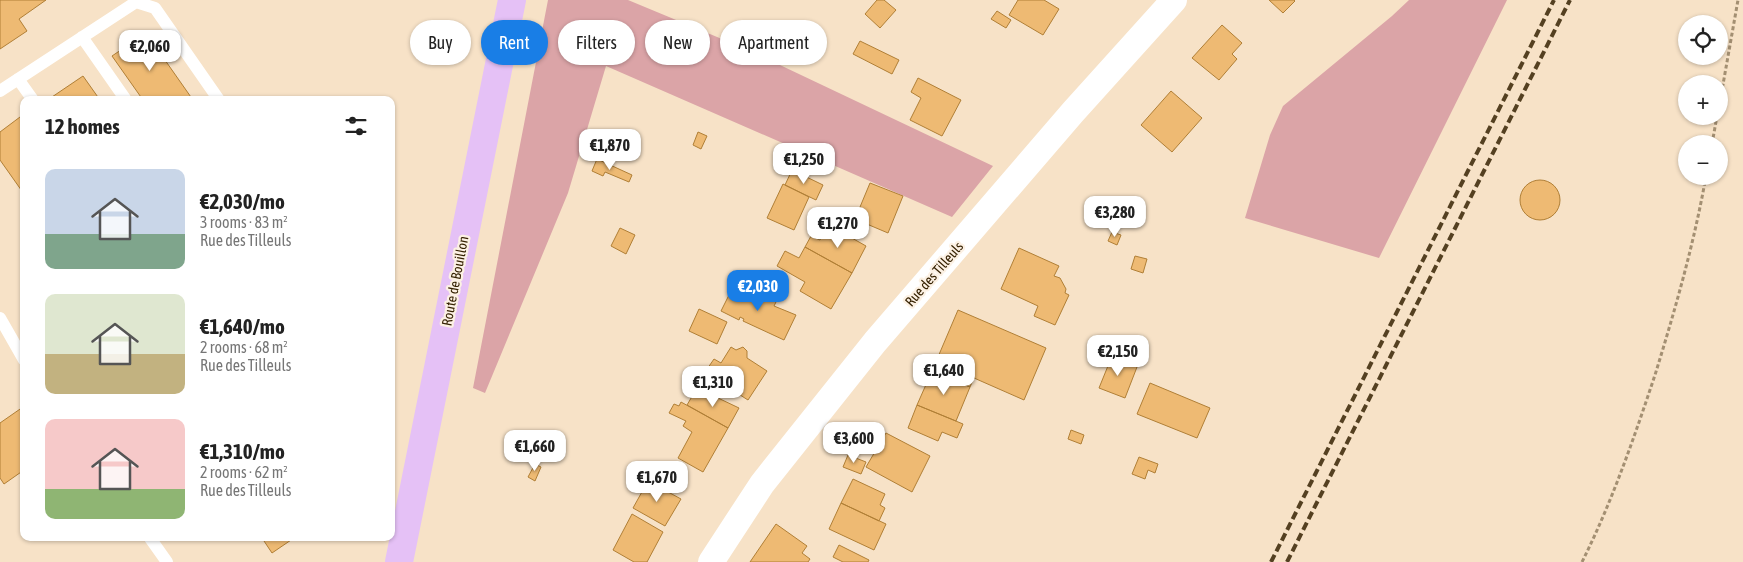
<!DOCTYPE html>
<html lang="en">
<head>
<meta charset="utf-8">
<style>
  :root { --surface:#fff; --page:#f6f6f6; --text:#222; --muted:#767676; --accent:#197ee6 }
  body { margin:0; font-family:"Asap Condensed",sans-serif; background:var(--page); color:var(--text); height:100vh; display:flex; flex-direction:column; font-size:19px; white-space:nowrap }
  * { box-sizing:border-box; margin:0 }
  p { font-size:16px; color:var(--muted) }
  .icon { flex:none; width:28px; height:28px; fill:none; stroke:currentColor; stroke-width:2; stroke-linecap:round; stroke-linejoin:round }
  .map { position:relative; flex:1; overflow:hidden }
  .drawer { position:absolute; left:20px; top:96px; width:375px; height:445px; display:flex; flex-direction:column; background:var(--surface); border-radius:10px; box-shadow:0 1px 4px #0004 }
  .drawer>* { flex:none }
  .guide { position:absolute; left:410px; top:20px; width:475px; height:45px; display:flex; gap:10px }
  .buttons { position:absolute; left:1678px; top:15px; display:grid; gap:10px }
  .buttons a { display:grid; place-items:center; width:50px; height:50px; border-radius:50%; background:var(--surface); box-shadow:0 1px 4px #0004; font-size:25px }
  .price { position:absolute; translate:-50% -42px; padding:0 11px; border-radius:10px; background:#fff; color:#222; font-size:16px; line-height:32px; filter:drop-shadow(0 1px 2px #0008) }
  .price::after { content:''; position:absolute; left:50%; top:30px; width:15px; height:11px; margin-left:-8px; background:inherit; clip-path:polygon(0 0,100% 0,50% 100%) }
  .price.on { background:var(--accent); color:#fff }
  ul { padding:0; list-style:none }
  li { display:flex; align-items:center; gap:15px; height:125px; padding:0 25px }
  li span { display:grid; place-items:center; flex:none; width:140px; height:100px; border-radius:10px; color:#555 }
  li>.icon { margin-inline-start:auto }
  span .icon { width:60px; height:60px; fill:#fffc; stroke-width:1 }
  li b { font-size:21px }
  h2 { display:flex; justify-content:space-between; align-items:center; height:60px; padding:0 25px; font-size:21px }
  .pill { padding:0 18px; border-radius:22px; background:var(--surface); box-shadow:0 1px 4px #0004; font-size:18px; line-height:45px }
  .pill.on { background:var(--accent); color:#fff }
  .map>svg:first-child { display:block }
  .green { fill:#dba4a7 }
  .building { fill:#eeba73; stroke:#b07f36 }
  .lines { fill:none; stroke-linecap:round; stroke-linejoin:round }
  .path { stroke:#a38f72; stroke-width:3; stroke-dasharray:4 2.5; stroke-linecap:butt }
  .lane { stroke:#fff; stroke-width:12 }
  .street { stroke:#fff; stroke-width:26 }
  .primary { stroke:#e5c1f6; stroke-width:28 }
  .rail { stroke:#544021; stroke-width:4; stroke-dasharray:8 4; stroke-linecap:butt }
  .labels { text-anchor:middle; stroke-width:4.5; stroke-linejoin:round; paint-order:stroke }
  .street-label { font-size:14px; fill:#352102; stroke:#fcf1e4 }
</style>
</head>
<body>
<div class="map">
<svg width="1743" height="562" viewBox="0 0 1743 562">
  <rect width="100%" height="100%" fill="#f7e2c7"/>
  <path class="green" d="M 548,0 L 628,0 L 746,49 L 993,166 L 952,217 L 606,66 L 568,193 L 485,393 L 473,388 Z
    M 1409,0 L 1507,0 L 1379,258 L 1245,218 L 1270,135 L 1283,106 L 1392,16 Z"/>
  <path class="building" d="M 0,0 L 46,0 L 19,19 L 27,31 L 0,49 Z
    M 877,0 L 884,0 L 896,10 L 880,28 L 865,14 Z
    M 1018,0 L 1044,0 L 1059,9 L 1043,35 L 1009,15 Z
    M 1269,0 L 1294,0 L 1295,1 L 1283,13 Z
    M 997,11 L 1011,20 L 1006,28 L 991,19 Z
    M 1222,25 L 1242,43 L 1232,54 L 1237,59 L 1219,80 L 1192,58 Z
    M 146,33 L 193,100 L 143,100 L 112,56 Z
    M 860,41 L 899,60 L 892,74 L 853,54 Z
    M 83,76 L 100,100 L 50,100 L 49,99 Z
    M 918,78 L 961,100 L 942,136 L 910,120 L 921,98 L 911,92 Z
    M 1171,91 L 1202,118 L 1172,152 L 1141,125 Z
    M 20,117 L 24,122 L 24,194 L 0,160 L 0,132 Z
    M 698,132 L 707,136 L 701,149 L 693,145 Z
    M 597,159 L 632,175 L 629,182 L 605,172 L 603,176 L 592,171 Z
    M 792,170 L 823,185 L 816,200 L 785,185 Z
    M1520 200a20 20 0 1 1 40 0a20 20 0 1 1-40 0Z
    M 870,183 L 903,196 L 888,233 L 855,219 Z
    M 783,184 L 809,197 L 794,230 L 767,218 Z
    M 827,227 L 834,231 L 836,229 L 866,246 L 852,273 L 805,247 L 811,236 L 820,240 Z
    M 620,228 L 635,235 L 626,254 L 611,246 Z
    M 1112,232 L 1121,235 L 1117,245 L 1108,241 Z
    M 805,247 L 852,273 L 831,309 L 800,291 L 805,282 L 777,266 L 785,251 L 799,258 Z
    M 1019,248 L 1059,266 L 1054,276 L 1060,278 L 1066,289 L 1065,293 L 1069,295 L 1055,325 L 1034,316 L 1038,306 L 1001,289 Z
    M 1135,256 L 1147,259 L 1143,273 L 1131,269 Z
    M 735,283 L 752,292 L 752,293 L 756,293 L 776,302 L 774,306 L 796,315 L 784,340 L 743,321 L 744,319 L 740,317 L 739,320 L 721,311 Z
    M 699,309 L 727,322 L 717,344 L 689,331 Z
    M 958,310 L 1046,348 L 1024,400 L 974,378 L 970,387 L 932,371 Z
    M 731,347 L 736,350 L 743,347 L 747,351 L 747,358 L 767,371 L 748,400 L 729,388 L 727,390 L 703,375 L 714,359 L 721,363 Z
    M 1112,356 L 1137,367 L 1125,398 L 1099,388 Z
    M 932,371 L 970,387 L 956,421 L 917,405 Z
    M 1150,383 L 1210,408 L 1197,438 L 1137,414 Z
    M 697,388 L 739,408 L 728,428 L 687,405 Z
    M 681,402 L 728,428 L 703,472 L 678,458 L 692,432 L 683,426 L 686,421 L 669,413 L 674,404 L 679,406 Z
    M 917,405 L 963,424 L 957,438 L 942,432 L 938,441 L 908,428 Z
    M 23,407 L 24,470 L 4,484 L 0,478 L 0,423 Z
    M 1071,430 L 1084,435 L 1081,444 L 1068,439 Z
    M 886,433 L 930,456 L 912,492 L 866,467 Z
    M 848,455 L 866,462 L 861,474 L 843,467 Z
    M 1139,457 L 1158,464 L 1155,473 L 1148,470 L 1145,479 L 1132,474 Z
    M 535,464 L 541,467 L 535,481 L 528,477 Z
    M 853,479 L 885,494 L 880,505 L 885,508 L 879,521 L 841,503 Z
    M 648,481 L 681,499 L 665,526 L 633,508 Z
    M 841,503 L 886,524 L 874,550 L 829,529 Z
    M 632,514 L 663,532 L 647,562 L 634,562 L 613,550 Z
    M 776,524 L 807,546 L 802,553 L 810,559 L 808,562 L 750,562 Z
    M 262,538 L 294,538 L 272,553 Z
    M 839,545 L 869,560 L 868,562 L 843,562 L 833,557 Z"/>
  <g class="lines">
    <path class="path" d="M 1719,107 L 1738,0
      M 1712,144 L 1717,116
      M 1582,562 C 1612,502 1634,438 1655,375 C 1675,310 1694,244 1706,176"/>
    <path class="lane" d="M 82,37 L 126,100
      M 18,79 L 33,100
      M 0,91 L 136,2 L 155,8 L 219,100
      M 0,318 L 24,360
      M 150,538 L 167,562"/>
    <path class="street" d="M 711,562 L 762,484 L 875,342 L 1073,112 L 1174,0"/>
    <path class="primary" d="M 399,562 L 512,0"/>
    <path class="rail" d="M 1271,562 L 1554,0
      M 1287,562 L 1570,0"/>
  </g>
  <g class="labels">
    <g class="street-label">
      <text transform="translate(934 274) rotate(-49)" y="5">Rue des Tilleuls</text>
      <text transform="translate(455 281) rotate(-79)" y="5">Route de Bouillon</text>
    </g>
  </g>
</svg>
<div class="buttons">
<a><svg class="icon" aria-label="locate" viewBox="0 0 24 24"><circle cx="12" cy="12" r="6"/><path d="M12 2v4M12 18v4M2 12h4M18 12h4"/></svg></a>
<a>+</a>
<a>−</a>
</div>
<b class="price" style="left:150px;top:72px">€2,060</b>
<b class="price" style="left:610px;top:171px">€1,870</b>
<b class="price" style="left:804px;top:185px">€1,250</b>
<b class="price" style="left:1115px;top:238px">€3,280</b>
<b class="price" style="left:838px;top:249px">€1,270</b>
<b class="price on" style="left:758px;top:312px">€2,030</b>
<b class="price" style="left:1118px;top:377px">€2,150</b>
<b class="price" style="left:944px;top:396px">€1,640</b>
<b class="price" style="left:713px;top:408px">€1,310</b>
<b class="price" style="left:854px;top:464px">€3,600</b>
<b class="price" style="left:535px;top:472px">€1,660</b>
<b class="price" style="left:657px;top:503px">€1,670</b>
<div class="guide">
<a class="pill">Buy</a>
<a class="pill on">Rent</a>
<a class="pill">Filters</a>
<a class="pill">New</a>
<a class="pill">Apartment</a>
</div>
<section class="drawer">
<h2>12 homes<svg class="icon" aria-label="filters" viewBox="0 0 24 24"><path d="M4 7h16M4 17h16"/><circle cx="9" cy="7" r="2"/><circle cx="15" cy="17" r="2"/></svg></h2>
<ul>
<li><span style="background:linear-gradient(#c9d6e8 65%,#7fa58c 0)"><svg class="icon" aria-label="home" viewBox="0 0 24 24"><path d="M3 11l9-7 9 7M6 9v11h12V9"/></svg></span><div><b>€2,030/mo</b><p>3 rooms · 83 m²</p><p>Rue des Tilleuls</p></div></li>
<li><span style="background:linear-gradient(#dfe7d0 60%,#c2b280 0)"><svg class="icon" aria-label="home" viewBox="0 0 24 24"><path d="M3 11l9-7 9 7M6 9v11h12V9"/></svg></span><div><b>€1,640/mo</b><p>2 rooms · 68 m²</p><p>Rue des Tilleuls</p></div></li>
<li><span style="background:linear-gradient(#f6c9c9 70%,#8fb573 0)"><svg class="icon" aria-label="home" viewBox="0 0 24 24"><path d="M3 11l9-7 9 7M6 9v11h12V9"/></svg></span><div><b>€1,310/mo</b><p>2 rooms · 62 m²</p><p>Rue des Tilleuls</p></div></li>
</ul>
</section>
</div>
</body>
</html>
